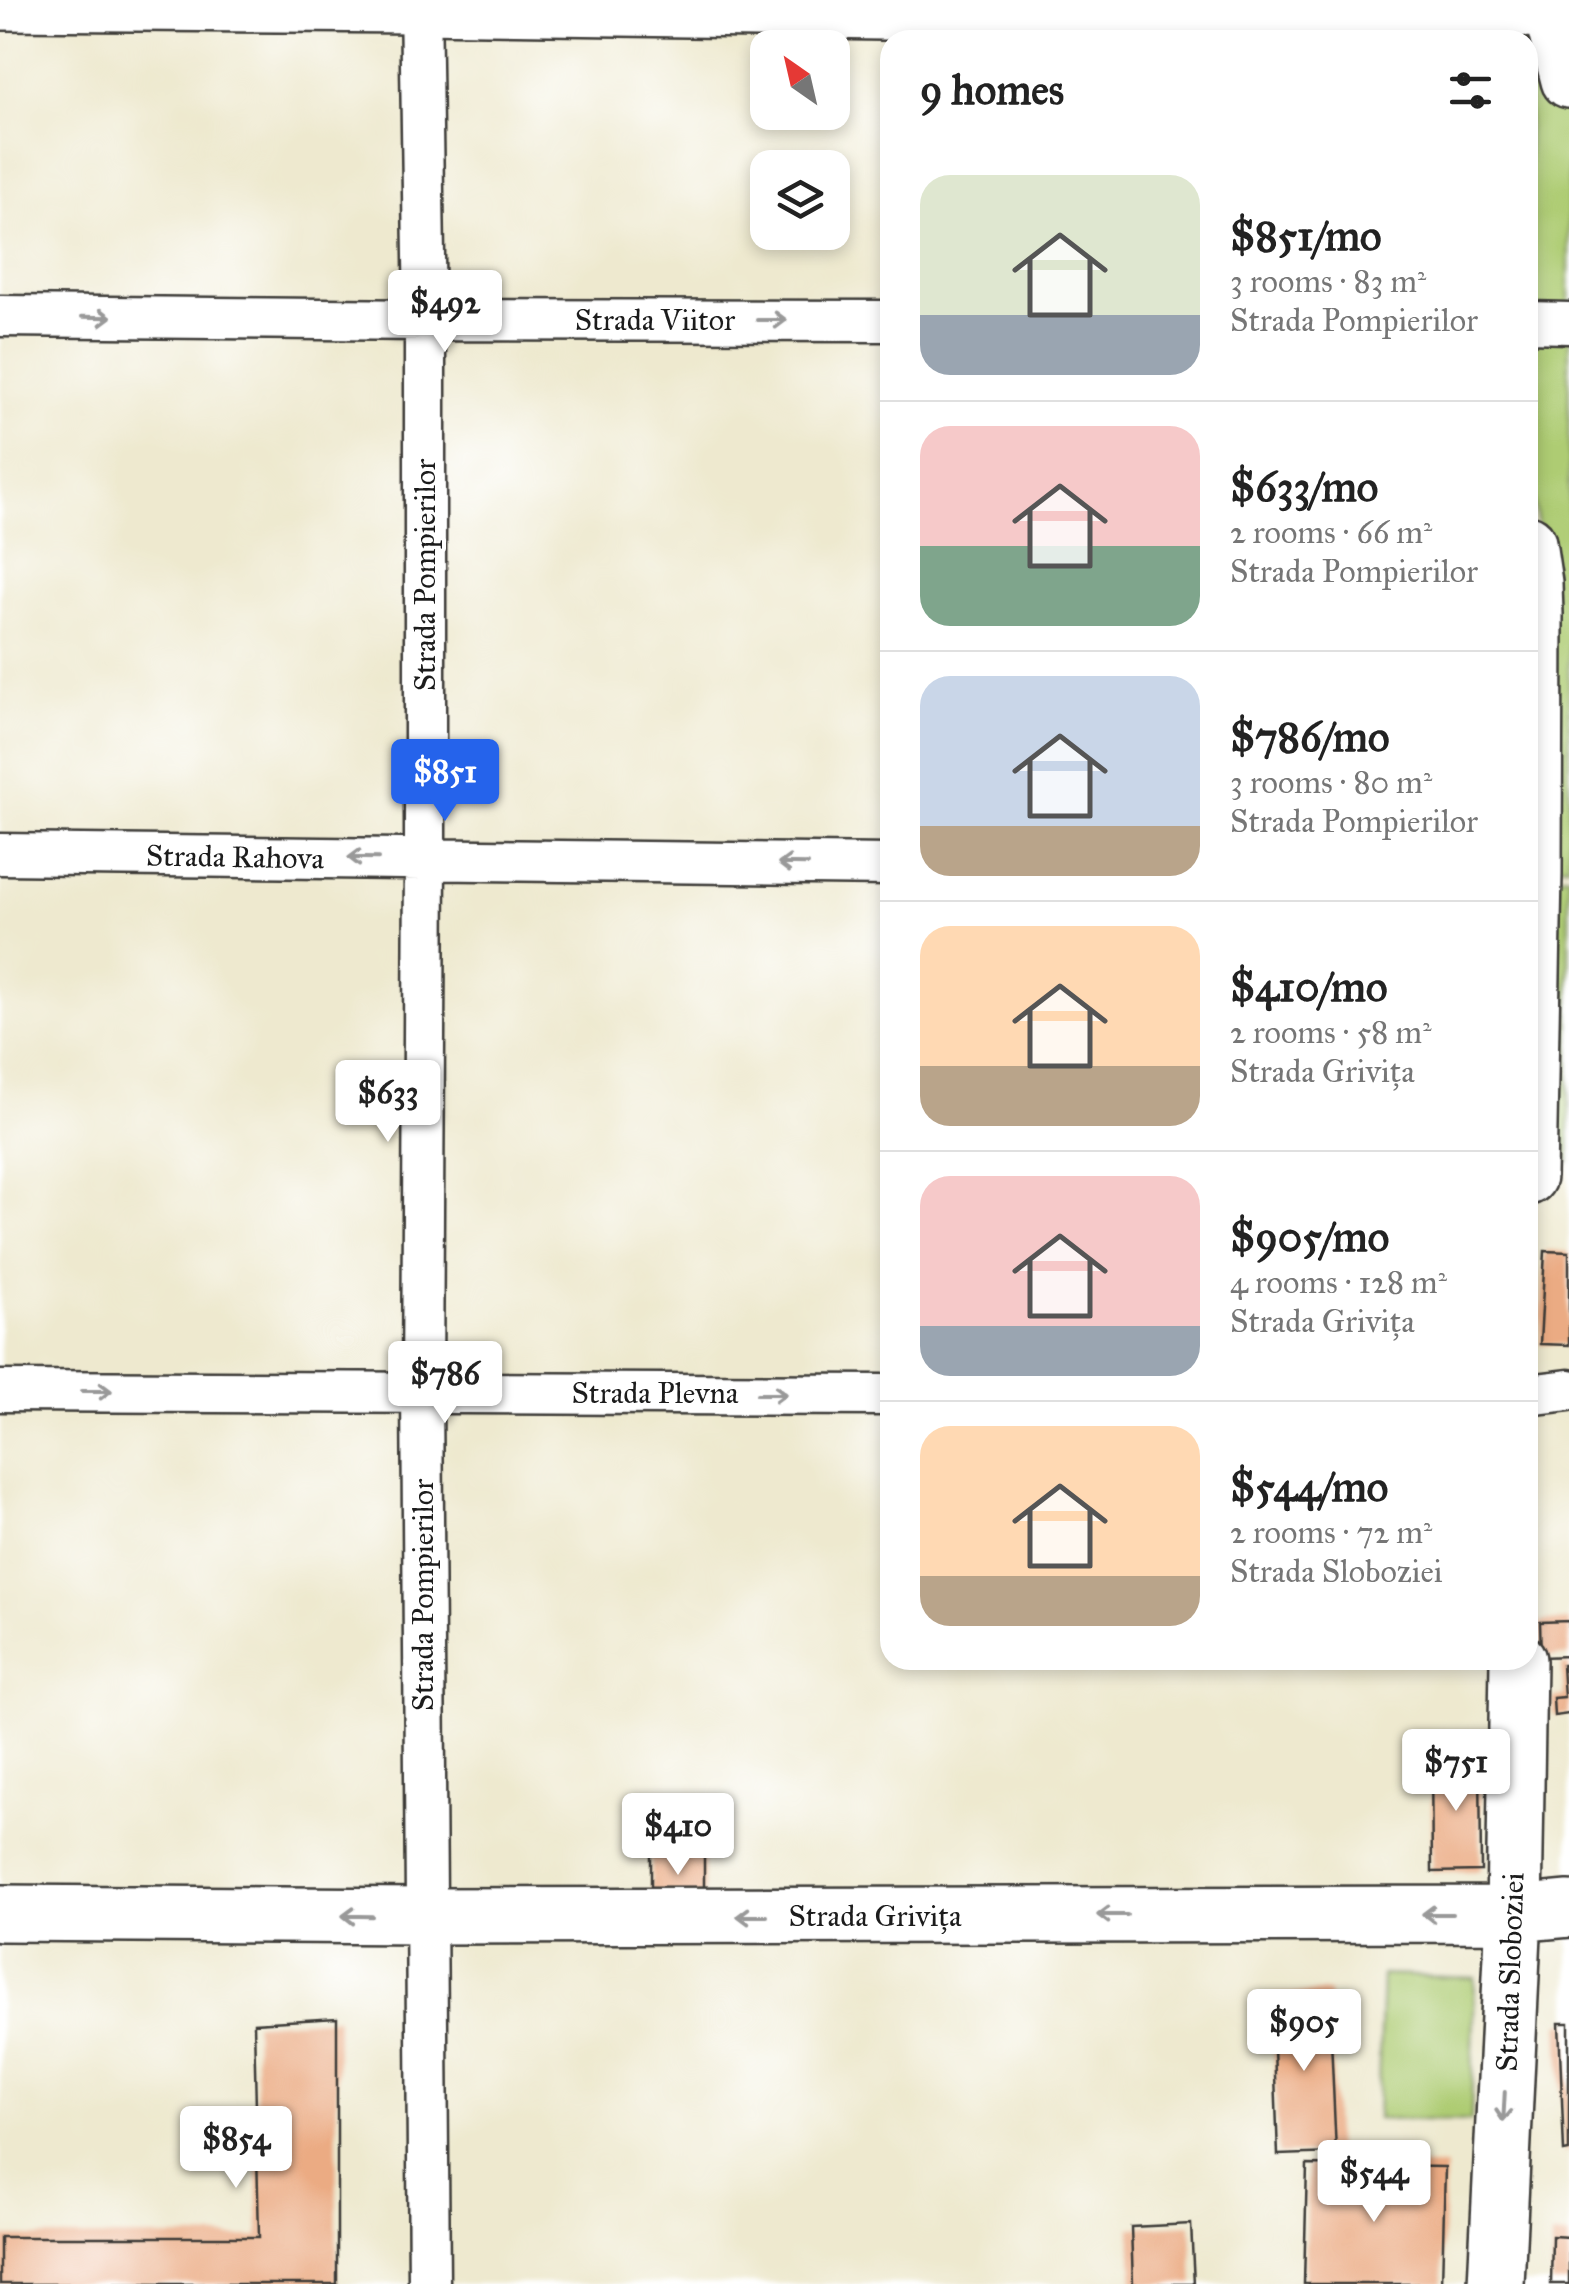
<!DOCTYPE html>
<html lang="en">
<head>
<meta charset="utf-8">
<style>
  :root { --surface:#fff; --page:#f6f6f6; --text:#222; --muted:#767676; --line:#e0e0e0; --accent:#2563eb }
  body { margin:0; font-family:"IM FELL Great Primer",serif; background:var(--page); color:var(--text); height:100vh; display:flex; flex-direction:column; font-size:38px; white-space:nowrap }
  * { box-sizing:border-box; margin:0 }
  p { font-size:32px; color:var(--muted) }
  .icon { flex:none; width:55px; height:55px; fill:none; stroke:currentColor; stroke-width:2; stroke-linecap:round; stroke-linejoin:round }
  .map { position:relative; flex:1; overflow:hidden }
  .drawer { position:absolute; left:880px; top:30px; width:658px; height:1640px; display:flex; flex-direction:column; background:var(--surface); border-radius:30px; box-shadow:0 5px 15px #0003 }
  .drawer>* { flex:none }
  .needle { width:65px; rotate:326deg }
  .buttons { position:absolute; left:750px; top:30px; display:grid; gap:20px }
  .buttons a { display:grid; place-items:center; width:100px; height:100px; border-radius:20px; background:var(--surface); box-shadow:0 5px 15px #0003; font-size:50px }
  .price { position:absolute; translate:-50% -85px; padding:0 22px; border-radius:10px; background:#fff; color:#222; font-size:32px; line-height:65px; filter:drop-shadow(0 2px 5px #0008) }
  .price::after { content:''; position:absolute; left:50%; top:60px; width:30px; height:22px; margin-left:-15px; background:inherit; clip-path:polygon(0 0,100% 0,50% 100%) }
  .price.active { background:var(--accent); color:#fff }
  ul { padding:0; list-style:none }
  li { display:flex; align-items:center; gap:30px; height:250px; padding:0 40px }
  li+li { border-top:2px solid var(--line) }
  li span { display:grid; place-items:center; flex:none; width:280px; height:200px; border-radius:30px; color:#555 }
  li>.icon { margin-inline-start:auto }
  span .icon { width:120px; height:120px; fill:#fffc; stroke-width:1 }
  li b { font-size:42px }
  h2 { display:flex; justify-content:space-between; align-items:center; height:120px; padding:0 40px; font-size:42px }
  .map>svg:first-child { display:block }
  .green { fill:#aecc73; stroke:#657448; stroke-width:2.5 }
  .building { fill:#ebab83 }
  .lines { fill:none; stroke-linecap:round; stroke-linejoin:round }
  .street-casing { stroke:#3c3b37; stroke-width:45 }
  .secondary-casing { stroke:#3c3b37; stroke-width:60 }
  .primary-casing { stroke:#3c3b37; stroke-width:60 }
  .street { stroke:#fff; stroke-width:40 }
  .secondary { stroke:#fff; stroke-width:55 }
  .primary { stroke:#fff; stroke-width:55 }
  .oneway { stroke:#999 }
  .labels { text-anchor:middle; stroke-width:8; stroke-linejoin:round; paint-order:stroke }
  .street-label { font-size:30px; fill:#1c1c1c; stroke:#fff }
</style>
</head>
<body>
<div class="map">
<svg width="1569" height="2284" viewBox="0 0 1569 2284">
  <rect width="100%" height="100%" fill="#fff"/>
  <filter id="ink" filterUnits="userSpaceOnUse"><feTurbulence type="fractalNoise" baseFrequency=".01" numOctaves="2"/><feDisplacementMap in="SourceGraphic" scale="20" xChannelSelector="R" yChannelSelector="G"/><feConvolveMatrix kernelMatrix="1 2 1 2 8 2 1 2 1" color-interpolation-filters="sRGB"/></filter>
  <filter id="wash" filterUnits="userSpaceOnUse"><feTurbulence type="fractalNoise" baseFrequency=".0048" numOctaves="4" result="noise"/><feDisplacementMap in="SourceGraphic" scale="40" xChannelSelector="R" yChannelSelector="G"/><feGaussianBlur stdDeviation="2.25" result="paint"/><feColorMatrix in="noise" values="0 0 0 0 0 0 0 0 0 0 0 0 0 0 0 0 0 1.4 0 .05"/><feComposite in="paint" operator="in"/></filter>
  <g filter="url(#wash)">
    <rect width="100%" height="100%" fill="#eee9cf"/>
    <path class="green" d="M 1546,4 L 1569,96 L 1569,321 L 1528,322 L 1528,40 L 1436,40 Z
      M 1528,330 L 1569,330 L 1569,865 L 1539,867 L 1549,588 L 1528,471 Z
      M 1569,875 L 1569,1162 L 1536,1163 L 1537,877 Z
      M 1382,1975 L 1475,1978 L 1471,2121 L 1377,2119 Z"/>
    <g id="blocks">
      <path class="building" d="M 1545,1251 L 1569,1252 L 1569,1345 L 1540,1344 Z
        M 1569,1621 L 1569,1656 L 1541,1657 L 1540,1622 Z
        M 1562,1665 L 1569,1665 L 1569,1714 L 1554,1716 L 1553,1698 L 1564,1697 Z
        M 1431,1757 L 1480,1757 L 1481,1871 L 1432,1872 Z
        M 651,1855 L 704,1855 L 704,1901 L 651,1901 Z
        M 1329,1992 L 1336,2153 L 1278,2155 L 1272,1995 Z
        M 337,2018 L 337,2284 L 0,2284 L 0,2237 L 259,2237 L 254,2023 Z
        M 1559,2023 L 1569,2023 L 1569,2151 L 1564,2152 Z
        M 1307,2165 L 1445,2167 L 1442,2284 L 1304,2284 Z
        M 1191,2224 L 1194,2284 L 1133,2284 L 1131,2227 Z
        M 1552,2236 L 1569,2237 L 1569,2284 L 1551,2284 Z"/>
    </g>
  </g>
  <g filter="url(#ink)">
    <use href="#blocks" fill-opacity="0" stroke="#3c3b37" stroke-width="2.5"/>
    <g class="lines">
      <g class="street-casing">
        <path id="street" d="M 420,0 L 425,320 L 425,859 L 422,1391 L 429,2284
          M 0,316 L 425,320 L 890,321
          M 1528,322 L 1569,323
          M 0,854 L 890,865
          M 0,1391 L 890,1395
          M 1528,1395 L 1569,1390"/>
      </g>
      <g class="secondary-casing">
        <path id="secondary" d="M 0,2 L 420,5 L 1413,20 L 1550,7 L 1569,3"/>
      </g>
      <g class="primary-casing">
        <path id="primary" d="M 1409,0 L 1417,40
          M 1544,0 L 1550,7 L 1569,80
          M 1528,543 L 1534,583 L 1535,615 L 1534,874 L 1528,1177
          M 0,1913 L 425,1916 L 1514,1914 L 1569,1909
          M 1496,2284 L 1514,1914 L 1518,1660"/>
      </g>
      <use href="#street" class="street"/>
      <use href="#secondary" class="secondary"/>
      <use href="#primary" class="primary"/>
    </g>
    <defs><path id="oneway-shaft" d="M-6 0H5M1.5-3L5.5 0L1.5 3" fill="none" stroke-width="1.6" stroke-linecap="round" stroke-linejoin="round" transform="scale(2.5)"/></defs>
    <g class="oneway">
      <use href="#oneway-shaft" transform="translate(97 317) rotate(1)"/>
      <use href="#oneway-shaft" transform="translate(772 320)"/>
      <use href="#oneway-shaft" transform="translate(363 858) rotate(-179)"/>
      <use href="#oneway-shaft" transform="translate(793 864) rotate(-179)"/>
      <use href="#oneway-shaft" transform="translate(97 1391)"/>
      <use href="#oneway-shaft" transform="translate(772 1394)"/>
      <use href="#oneway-shaft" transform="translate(1437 1914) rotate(180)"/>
      <use href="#oneway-shaft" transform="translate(1112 1915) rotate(180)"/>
      <use href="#oneway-shaft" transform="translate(357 1916) rotate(-179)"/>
      <use href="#oneway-shaft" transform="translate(752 1916) rotate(180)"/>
      <use href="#oneway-shaft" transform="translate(1504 2107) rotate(93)"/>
    </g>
  </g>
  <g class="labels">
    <g class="street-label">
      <text x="655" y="330">Strada Viitor</text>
      <text transform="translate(425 575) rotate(-90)" y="10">Strada Pompierilor</text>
      <text transform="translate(235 857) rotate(1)" y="10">Strada Rahova</text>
      <text x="655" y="1403">Strada Plevna</text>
      <text transform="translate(423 1595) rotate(-90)" y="10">Strada Pompierilor</text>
      <text x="875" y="1926">Strada Grivița</text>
      <text transform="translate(1510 1972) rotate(-88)" y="10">Strada Sloboziei</text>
    </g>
  </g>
</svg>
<div class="buttons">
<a><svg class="needle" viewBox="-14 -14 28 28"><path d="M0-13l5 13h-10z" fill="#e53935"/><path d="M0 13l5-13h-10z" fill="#767676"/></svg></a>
<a><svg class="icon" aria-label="layers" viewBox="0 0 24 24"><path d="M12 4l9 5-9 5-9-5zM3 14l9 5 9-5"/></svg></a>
</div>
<b class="price" style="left:445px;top:355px">$492</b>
<b class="price active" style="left:445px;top:824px">$851</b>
<b class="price" style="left:388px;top:1145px">$633</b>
<b class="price" style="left:445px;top:1426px">$786</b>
<b class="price" style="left:1456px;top:1814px">$751</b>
<b class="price" style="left:678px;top:1878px">$410</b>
<b class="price" style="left:1304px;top:2074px">$905</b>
<b class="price" style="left:236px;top:2191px">$854</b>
<b class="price" style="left:1374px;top:2225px">$544</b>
<section class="drawer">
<h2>9 homes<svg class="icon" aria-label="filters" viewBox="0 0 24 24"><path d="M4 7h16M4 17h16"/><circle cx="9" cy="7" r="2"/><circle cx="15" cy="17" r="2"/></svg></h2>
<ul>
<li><span style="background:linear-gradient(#dfe7d0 70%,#9aa5b1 0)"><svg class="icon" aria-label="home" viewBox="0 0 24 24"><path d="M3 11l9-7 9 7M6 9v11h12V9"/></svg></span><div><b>$851/mo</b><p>3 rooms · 83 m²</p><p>Strada Pompierilor</p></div></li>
<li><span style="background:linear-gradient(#f6c9c9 60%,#7fa58c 0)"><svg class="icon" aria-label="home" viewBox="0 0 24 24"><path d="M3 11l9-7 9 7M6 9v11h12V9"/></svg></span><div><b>$633/mo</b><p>2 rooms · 66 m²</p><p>Strada Pompierilor</p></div></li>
<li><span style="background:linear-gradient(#c9d6e8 75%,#b9a48a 0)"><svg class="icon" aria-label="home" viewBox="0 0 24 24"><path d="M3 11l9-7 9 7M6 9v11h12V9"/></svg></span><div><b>$786/mo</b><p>3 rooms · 80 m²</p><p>Strada Pompierilor</p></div></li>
<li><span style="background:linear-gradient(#ffd9b3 70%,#b9a48a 0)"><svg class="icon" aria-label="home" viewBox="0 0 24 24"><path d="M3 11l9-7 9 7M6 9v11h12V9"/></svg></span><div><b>$410/mo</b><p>2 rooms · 58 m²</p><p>Strada Grivița</p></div></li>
<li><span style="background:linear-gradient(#f6c9c9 75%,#9aa5b1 0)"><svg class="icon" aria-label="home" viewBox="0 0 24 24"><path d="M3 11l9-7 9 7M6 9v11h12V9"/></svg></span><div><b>$905/mo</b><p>4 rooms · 128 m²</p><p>Strada Grivița</p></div></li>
<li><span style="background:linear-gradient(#ffd9b3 75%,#b9a48a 0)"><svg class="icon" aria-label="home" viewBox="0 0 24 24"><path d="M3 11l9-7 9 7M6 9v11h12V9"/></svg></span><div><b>$544/mo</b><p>2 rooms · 72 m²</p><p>Strada Sloboziei</p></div></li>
</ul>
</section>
</div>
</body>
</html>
